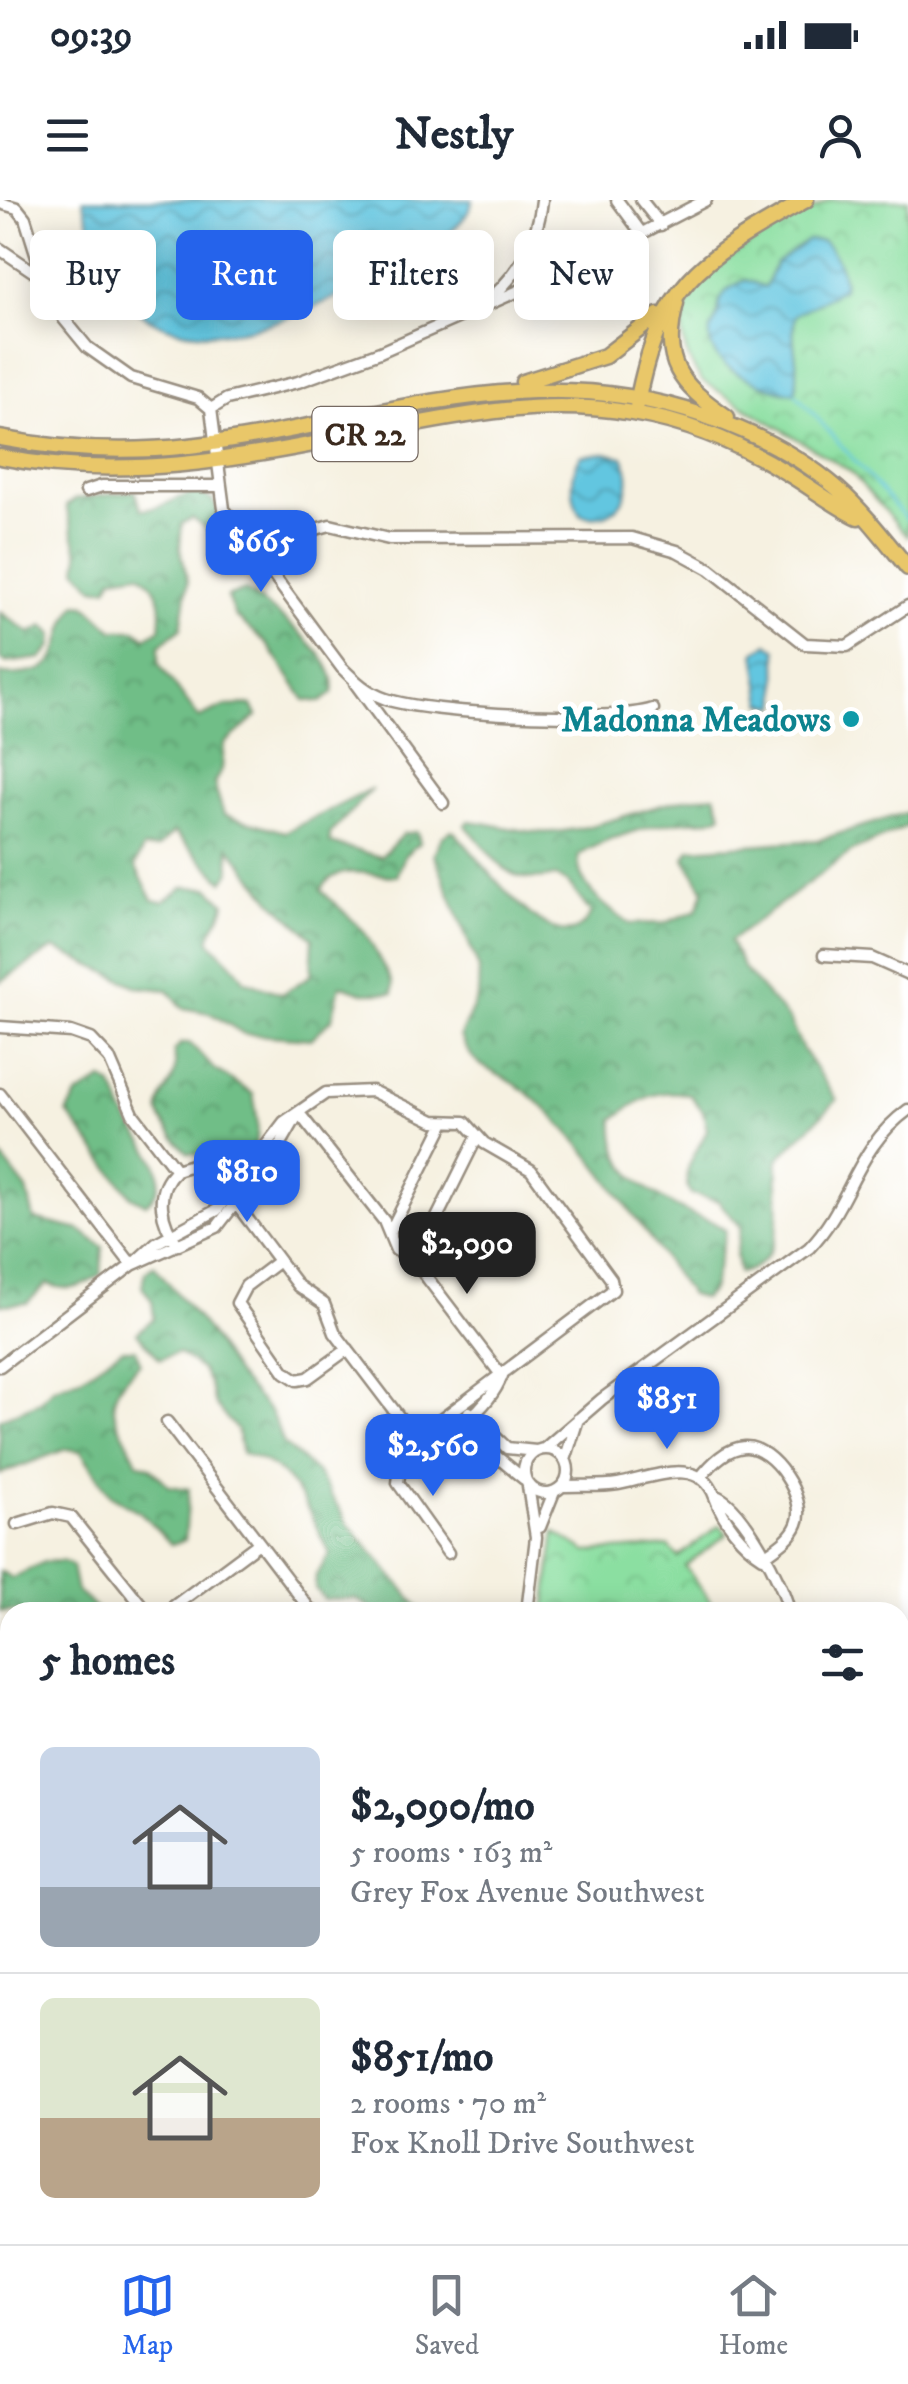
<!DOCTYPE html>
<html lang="en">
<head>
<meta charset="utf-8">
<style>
  :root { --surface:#fff; --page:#f6f6f7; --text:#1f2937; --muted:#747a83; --line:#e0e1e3; --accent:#2563eb }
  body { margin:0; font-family:"IM FELL DW Pica",serif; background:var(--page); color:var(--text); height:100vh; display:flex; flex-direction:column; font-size:38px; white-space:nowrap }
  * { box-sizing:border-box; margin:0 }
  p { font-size:32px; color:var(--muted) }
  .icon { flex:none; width:55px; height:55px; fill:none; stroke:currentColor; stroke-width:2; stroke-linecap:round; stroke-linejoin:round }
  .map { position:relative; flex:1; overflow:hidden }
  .panel { position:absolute; left:0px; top:1402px; width:910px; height:642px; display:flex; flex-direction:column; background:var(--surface); border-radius:30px 30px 0 0; box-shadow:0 5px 25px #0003 }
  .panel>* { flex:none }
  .banner { position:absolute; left:30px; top:30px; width:850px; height:90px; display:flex; gap:20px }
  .price { position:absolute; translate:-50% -85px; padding:0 22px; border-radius:20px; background:var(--accent); color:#fff; font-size:32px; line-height:65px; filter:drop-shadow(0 2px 5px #0008) }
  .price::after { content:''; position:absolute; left:50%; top:60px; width:30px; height:22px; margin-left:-15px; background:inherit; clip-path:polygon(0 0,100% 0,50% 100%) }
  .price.on { background:#222; color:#fff }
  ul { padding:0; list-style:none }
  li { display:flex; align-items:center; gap:30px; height:250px; padding:0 40px }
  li+li { border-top:2px solid var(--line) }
  li span { display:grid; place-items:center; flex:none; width:280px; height:200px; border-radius:15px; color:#555 }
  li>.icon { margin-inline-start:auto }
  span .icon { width:120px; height:120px; fill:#fffc; stroke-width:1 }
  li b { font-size:42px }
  h2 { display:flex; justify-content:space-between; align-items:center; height:120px; padding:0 40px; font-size:42px }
  .tag { padding:0 35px; border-radius:15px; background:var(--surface); box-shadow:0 5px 25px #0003; font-size:35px; line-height:90px }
  .tag.on { background:var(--accent); color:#fff }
  .status { display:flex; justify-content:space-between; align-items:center; height:70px; padding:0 50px; background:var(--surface); direction:ltr }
  .status svg { height:28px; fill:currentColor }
  header { display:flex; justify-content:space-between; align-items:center; height:130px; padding:0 40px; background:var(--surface); font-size:45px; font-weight:700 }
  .menu { display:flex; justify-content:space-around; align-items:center; height:140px; border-top:2px solid var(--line); background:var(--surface); font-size:28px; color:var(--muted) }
  .menu a { display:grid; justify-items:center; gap:5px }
  .menu .on { color:var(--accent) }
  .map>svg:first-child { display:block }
  .forest { fill:url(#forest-crowns); stroke:#567452; stroke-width:2.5; fill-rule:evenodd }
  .park { fill:url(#park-crowns); stroke:#638460; stroke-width:2.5 }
  .water { fill:url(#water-waves); stroke:#4e787f; stroke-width:2.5 }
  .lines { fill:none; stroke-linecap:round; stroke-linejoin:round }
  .stream { stroke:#62c6e0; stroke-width:2.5 }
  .minor-casing { stroke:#988e80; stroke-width:15 }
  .major-casing { stroke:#988e80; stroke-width:19 }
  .minor { stroke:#fff; stroke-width:10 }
  .major { stroke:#e9c769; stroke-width:14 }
  .culture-dot { fill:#0f9aa8; stroke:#fff; stroke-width:4 }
  .labels { text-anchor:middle; stroke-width:10; stroke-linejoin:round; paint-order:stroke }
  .shield { fill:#fff; stroke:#766a62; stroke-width:2.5 }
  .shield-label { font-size:32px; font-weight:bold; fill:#3b2a1e }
  .culture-label { font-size:35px; font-weight:bold; fill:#0d838f; stroke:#fff; text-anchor:end }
</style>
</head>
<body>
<div class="status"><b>09:39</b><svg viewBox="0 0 49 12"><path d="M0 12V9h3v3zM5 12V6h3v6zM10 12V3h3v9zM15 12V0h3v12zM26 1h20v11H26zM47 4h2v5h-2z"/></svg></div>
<header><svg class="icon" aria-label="menu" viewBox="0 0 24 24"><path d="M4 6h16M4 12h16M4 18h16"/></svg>Nestly<svg class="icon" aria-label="person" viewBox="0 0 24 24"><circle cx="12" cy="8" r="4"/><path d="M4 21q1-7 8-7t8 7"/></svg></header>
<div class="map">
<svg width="908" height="2044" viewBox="0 0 908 2044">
  <defs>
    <pattern id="forest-crowns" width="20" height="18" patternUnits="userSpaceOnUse" patternTransform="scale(2.5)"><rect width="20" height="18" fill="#70be87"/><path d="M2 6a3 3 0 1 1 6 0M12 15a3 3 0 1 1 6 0" fill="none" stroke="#5d9b6e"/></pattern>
    <pattern id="park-crowns" width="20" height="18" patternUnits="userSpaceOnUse" patternTransform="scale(2.5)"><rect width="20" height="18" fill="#8bdfa1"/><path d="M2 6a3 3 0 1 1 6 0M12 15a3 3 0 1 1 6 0" fill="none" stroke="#79c08a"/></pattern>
    <pattern id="water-waves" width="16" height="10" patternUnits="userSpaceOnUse" patternTransform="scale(2.5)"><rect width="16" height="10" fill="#62c6e0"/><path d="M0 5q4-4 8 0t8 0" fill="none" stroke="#52a1b5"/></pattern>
  </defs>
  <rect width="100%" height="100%" fill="#fff"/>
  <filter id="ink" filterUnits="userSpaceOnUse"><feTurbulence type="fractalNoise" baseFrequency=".01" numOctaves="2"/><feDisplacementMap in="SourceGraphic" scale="20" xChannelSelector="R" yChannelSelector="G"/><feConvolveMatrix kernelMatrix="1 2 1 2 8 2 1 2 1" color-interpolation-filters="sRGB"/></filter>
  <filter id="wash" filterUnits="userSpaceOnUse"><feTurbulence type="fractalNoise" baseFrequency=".0048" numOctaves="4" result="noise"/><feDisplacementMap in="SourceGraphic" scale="40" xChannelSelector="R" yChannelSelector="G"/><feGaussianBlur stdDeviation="2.25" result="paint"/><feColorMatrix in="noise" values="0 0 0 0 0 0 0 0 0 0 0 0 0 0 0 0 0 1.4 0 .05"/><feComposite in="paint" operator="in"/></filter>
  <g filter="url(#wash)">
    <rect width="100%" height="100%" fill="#f6f1e1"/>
    <path class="forest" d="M 135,291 L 141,309 C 162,311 178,294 199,292 L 213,301 L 248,364 L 242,376 L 231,373 L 207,330 L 193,318 L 182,323 L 180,346 L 188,382 L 181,428 L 159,446 L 159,464 L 199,518 L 226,506 L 252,505 L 257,516 L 224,544 L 222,569 L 214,583 L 224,615 L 285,632 L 372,589 L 330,634 L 330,643 L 381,657 L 403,634 L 417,632 L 420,642 L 405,655 L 397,676 C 369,676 337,661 321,690 L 364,731 L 392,782 L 393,793 L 363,793 L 340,785 L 332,819 L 311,839 L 244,834 L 210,813 L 183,808 L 168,790 L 138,787 L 54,748 L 0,782 L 0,474 C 77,478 48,439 77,404 L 86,405 L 113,430 L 136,430 L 146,438 L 160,429 C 163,405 161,389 140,373 L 113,377 L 107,388 L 94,388 L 77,369 L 79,356 L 66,306 L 76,299 ZM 174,632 L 223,681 L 230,672 L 229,647 L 273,702 L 313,738 L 311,775 L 282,794 L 244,780 C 236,764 220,754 209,740 C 212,725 222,719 225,703 L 209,688 L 184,687 L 163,702 L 153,700 L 135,666 L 143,648 L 157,648 Z
      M 245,390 C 271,409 342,457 333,493 L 321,502 L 305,500 L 267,444 L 235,416 L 227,397 Z
      M 0,412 L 30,433 L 44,426 L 53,434 L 52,446 L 42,458 L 5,463 L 0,459 Z
      M 715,595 L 722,614 C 708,624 693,619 676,622 C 646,626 605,639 579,655 C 574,686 609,709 630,724 L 665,723 L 697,710 L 704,691 L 685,658 L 690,649 L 819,640 L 908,612 L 908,626 L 852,651 L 730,741 L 744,769 L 789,820 L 803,850 L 837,900 L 778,959 C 775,997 792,1063 739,1073 L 736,1055 L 741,1027 L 718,1001 L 691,994 C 677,973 699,950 707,930 L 703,911 L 689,894 C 656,888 641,898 614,919 C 610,970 649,994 691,1014 C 705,1020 714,1020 726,1031 L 712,1090 L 703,1099 L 690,1095 C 639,1026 596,950 529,894 C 501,870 476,875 460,836 L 478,796 L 479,769 L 434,654 L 442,637 L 452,630 C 476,650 559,779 591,713 L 568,683 L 556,676 C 504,688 498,659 465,625 L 469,621 C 492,623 516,631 538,632 C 591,636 658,598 715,595 Z
      M 181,843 L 190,843 L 213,868 L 253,894 C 259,926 264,947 236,968 C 216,967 207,953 188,953 C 127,889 184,905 174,851 Z
      M 103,880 C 118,886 117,899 124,913 C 137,941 182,974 146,1004 L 131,996 L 67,913 L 78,895 Z
      M 0,955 L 27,990 L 34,1019 L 80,1030 L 103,1047 L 101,1074 C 81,1089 70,1092 47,1084 L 27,1103 L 0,1105 Z
      M 154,1065 L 206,1129 L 237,1176 L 271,1213 L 284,1244 L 318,1274 L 349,1325 L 423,1412 L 376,1412 L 356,1399 L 324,1399 L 315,1388 L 316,1376 L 330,1354 C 309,1313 293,1263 242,1254 L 237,1230 L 215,1205 L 209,1183 L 201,1169 L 178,1153 L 160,1159 L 137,1133 L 154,1118 L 152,1101 L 142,1086 L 145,1072 Z
      M 122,1149 L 136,1149 L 140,1163 C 94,1205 118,1216 137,1262 L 150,1267 L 169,1286 L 189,1289 L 185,1340 L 171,1344 L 141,1313 L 110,1295 L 81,1251 L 66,1249 L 0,1274 L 0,1219 L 40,1202 L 53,1188 L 80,1178 Z
      M 62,1361 L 72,1366 L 77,1391 L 100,1412 L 0,1411 L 0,1371 L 12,1378 L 44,1362 Z
      M 0,1512 L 10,1512 L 10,1635 L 0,1625 Z
      M 473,2035 L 809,2035 L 811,2044 L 466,2044 Z"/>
    <path class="park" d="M 830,0 L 908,0 L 908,337 L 850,271 L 702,181 C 633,86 764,37 830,0 Z
      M 720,1325 L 727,1334 L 685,1366 L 718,1412 L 545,1412 L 555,1332 L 587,1352 L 669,1346 L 678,1357 Z"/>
    <path class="water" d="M 83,0 L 473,0 C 465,32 425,47 399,63 C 333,102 208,170 136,109 C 108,86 91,33 83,0 Z
      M 808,40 L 823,41 C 835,53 845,71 843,89 L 795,115 C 789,147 802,163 795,193 C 769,190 705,168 710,133 C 711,126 717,120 718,112 C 720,93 727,88 746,80 L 765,87 L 776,63 Z
      M 605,253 L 623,257 C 638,286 621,325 581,315 C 570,299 570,272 581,256 Z
      M 768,443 L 777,450 L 778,507 L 763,503 L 755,453 Z"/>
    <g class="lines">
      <path class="stream" d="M 795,193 L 908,321
        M 774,2035 L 787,2044"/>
    </g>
  </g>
  <g filter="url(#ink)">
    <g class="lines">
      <g class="minor-casing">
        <path id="minor" d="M 617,0 L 642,34
          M 641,0 L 661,25
          M 0,3 L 17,8 L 25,18 L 45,82 L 64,119 L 87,147 L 131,178 L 198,198 L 211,209 L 224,309 L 342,468 C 355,481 368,493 386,499 C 428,514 612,523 653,509
          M 0,49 L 40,76
          M 490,99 C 520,72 538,40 542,0
          M 211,209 L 227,199 L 298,182 L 380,152 L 598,56 L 706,0
          M 86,291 L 102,286 L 219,286
          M 261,361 L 295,335 L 330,325 L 389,339 L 632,338 L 677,351 L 710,369 L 805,444 L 847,446 L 908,406
          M 355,483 L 443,603
          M 824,755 L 872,758 L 908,774
          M 0,827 L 71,832 L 91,839 L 109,858 L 133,914 L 176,970
          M 0,894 L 132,1065
          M 299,913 L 384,1021 L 396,1050 L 415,1062 L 502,1176
          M 390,1032 L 444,924
          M 178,1045 C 161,1023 153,991 176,970 L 192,965 L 225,989 L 298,1086 L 324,1104 L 335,1133 L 418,1242
          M 279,1061 L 246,1086 L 237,1103 L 285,1172 L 297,1180 L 308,1178 L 348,1149
          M 415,1062 L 477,937
          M 132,1065 L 156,1043 L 217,1010 L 284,922 L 326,893 L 372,891 L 434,921 L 465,922 L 484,943 L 531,970 L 611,1079 L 613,1090 L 422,1234 L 401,1260 L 398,1283 L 448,1353
          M 0,1166 L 132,1065 L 217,1027 L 279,947 L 298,914
          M 469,1212 L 507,1248 L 536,1251
          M 463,1217 L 475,1239 L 524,1279
          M 167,1222 L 312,1412
          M 418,1242 C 448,1243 492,1204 501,1177
          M524 1271a22 22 0 1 1 44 0a22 22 0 1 1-44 0Z
          M 544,1249 L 602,1199 L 809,1048 C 852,1004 854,949 908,910
          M 565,1260 L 578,1219
          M 700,1278 C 711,1264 726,1248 745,1247 C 773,1246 808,1299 797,1324 C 791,1339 775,1348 763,1357
          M 563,1286 C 581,1285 600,1287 618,1284 C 648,1279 700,1254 715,1297 C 723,1320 742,1344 763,1357
          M 715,1296 C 740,1301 786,1387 789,1412
          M 17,1324 L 53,1313 L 71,1317 L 147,1412
          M 540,1327 L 554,1292
          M 166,1412 L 259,1343
          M 527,1412 L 536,1337 L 528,1286
          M 0,1470 L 10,1476
          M 0,1645 L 10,1651
          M 900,1687 L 908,1681
          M 0,1757 L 10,1758
          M 0,1892 L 10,1896
          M 900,1940 L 908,1950
          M 0,2002 L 10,1991
          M 175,2044 L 184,2035
          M 391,2044 L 399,2035"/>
      </g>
      <g class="major-casing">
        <path id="major" d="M 676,103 C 661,163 679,184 727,217
          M 523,182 L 605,156 L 658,115
          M 637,203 C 661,79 703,59 806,0
          M 0,238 C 62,250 127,253 189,246 C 371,225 522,153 705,216 C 752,232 800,256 838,289 C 863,311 886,341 908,368
          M 0,257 C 119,281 237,260 354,236 C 446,218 538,196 632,213 C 687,222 740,244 787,273 C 811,287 833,305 858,317"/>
      </g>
      <use href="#minor" class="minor"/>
      <use href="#major" class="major"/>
    </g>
  </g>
  <circle class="culture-dot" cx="851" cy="519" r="10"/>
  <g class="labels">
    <rect class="shield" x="312.5" y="207" width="105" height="54" rx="8"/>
    <g class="shield-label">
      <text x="365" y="245">CR 22</text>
    </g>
    <g class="culture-label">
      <text x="831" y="531">Madonna Meadows</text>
    </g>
  </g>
</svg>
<b class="price" style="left:261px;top:395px">$665</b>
<b class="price" style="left:247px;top:1025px">$810</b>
<b class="price on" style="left:467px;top:1097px">$2,090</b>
<b class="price" style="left:667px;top:1252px">$851</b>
<b class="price" style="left:433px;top:1299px">$2,560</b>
<div class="banner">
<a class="tag">Buy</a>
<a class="tag on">Rent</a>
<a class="tag">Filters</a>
<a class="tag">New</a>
</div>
<section class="panel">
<h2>5 homes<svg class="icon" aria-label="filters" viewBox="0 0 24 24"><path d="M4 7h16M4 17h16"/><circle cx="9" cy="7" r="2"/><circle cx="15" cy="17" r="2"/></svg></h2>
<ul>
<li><span style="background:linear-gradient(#c9d6e8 70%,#9aa5b1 0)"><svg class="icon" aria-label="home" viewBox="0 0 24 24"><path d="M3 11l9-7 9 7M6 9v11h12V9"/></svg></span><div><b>$2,090/mo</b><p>5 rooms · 163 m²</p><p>Grey Fox Avenue Southwest</p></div></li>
<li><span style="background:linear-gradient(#dfe7d0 60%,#b9a48a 0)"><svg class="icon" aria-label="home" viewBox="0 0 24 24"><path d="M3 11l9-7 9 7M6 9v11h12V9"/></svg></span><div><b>$851/mo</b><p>2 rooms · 70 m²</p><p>Fox Knoll Drive Southwest</p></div></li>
</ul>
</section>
</div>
<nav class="menu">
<a class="on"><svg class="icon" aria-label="map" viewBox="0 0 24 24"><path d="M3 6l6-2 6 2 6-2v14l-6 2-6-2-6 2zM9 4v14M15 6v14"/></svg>Map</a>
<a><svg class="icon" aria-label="saved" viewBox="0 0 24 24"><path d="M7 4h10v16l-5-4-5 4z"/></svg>Saved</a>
<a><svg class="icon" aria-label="home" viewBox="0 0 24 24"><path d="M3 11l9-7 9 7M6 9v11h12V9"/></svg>Home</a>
</nav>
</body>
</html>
